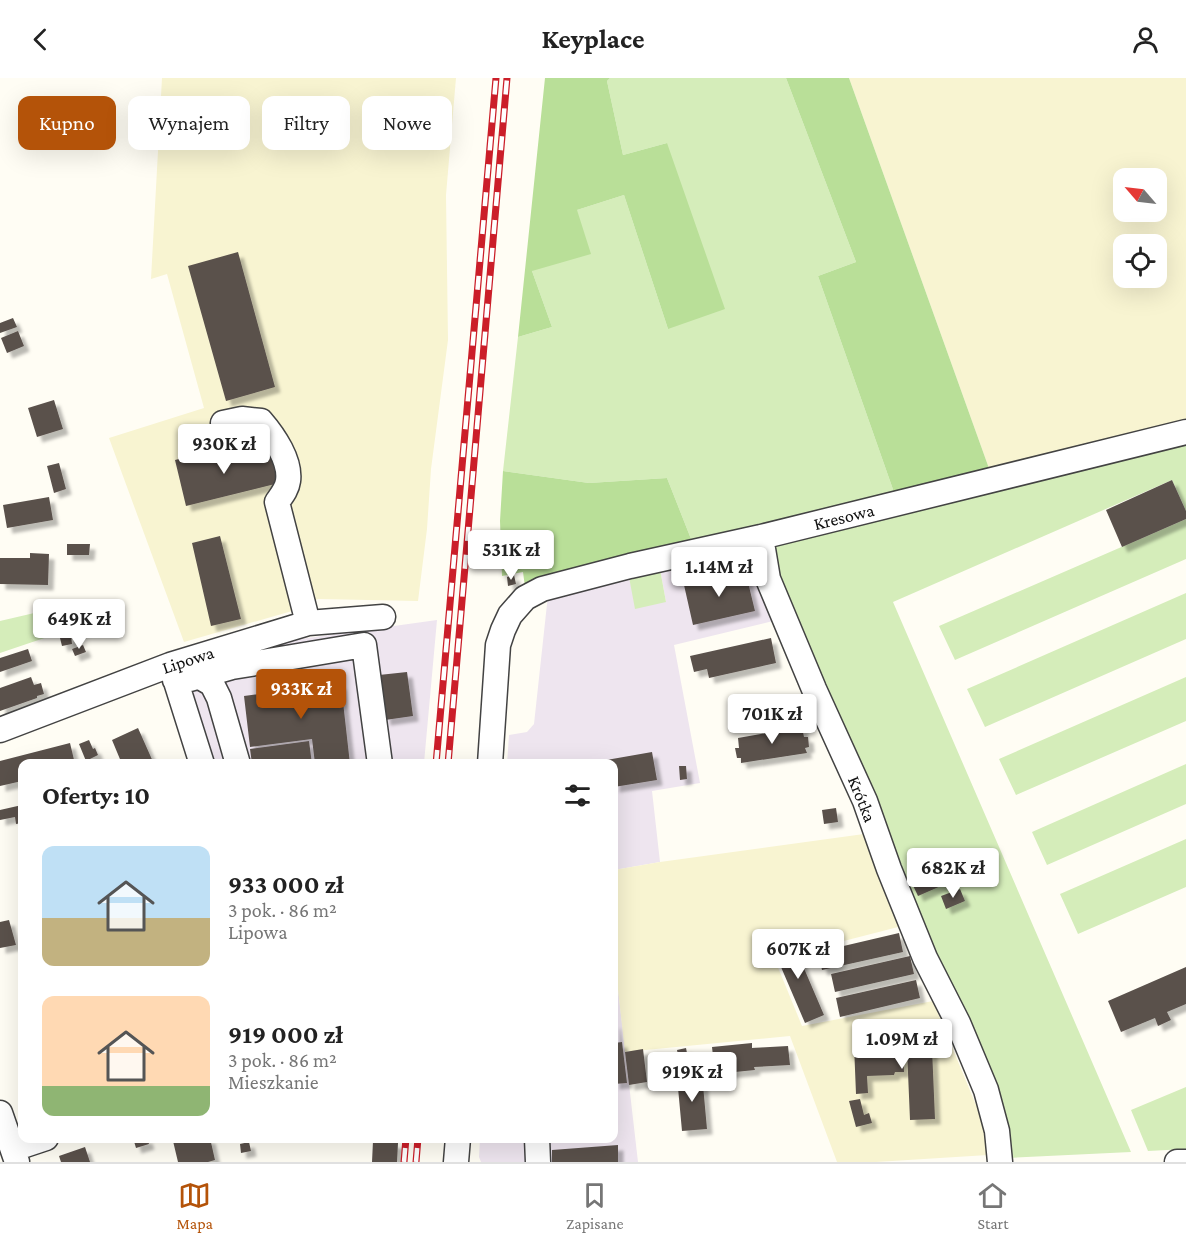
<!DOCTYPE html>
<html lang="pl">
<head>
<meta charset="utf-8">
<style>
  :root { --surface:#fff; --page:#f2f2f2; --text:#222; --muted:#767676; --line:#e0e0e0; --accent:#b45309 }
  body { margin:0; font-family:"Crimson Pro",serif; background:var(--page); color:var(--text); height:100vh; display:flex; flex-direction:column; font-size:22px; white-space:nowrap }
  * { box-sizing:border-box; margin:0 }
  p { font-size:20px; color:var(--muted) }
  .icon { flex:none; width:33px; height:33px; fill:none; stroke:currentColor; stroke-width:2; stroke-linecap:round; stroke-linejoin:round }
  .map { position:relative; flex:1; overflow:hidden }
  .sheet { position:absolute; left:18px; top:681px; width:600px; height:384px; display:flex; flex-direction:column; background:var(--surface); border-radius:12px; box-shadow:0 6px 24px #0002 }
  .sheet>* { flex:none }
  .guide { position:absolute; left:18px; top:18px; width:600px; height:54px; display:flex; gap:12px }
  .needle { width:39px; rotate:298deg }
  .controls { position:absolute; left:1113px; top:90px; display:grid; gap:12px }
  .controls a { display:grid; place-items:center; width:54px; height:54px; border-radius:12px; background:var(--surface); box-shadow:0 6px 24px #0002; font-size:30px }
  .price { position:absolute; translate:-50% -51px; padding:0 14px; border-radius:6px; background:#fff; color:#222; font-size:20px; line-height:39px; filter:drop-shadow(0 2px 3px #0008) }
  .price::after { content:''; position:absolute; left:50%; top:36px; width:18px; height:14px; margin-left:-9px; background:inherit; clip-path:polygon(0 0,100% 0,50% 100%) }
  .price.active { background:var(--accent); color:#fff }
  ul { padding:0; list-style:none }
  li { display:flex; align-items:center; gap:18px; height:150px; padding:0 24px }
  li span { display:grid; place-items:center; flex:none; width:168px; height:120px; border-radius:12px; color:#555 }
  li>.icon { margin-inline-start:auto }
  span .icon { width:72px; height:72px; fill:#fffc; stroke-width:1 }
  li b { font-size:26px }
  h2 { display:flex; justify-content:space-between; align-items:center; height:72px; padding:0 24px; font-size:26px }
  .pill { padding:0 21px; border-radius:12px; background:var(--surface); box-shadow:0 6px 24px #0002; font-size:21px; line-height:54px }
  .pill.active { background:var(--accent); color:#fff }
  header { display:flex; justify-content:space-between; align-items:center; height:78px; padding:0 24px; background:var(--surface); font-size:27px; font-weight:700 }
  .tabs { display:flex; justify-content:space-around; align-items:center; height:84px; border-top:2px solid var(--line); background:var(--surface); font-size:16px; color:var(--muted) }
  .tabs a { display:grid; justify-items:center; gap:3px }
  .tabs .active { color:var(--accent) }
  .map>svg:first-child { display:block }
  .industrial { fill:#eee5ef }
  .farmland { fill:#f8f4d1; fill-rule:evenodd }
  .green { fill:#d5edba }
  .forest { fill:#b9df98 }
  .building { fill:#5a514c; filter:url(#shadow) }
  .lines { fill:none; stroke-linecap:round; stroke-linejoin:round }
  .minor-casing { stroke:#434343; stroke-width:27 }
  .minor { stroke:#fff; stroke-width:24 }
  .rail-casing { stroke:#cb1e29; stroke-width:7 }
  .rail { stroke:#fff; stroke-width:4.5; stroke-dasharray:14; stroke-linecap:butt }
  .labels { text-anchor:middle; stroke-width:6; stroke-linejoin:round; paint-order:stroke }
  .street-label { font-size:18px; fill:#101010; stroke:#fff }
</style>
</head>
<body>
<header><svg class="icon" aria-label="back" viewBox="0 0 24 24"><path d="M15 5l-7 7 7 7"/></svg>Keyplace<svg class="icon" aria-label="person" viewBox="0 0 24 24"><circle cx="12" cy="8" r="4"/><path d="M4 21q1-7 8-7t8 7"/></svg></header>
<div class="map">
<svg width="1186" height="1084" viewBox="0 0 1186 1084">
  <defs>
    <filter id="shadow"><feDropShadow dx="5.5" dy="5.5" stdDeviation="1.5" flood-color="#0004"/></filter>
  </defs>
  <rect width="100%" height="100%" fill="#fffdf4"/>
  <path class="industrial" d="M 745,471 L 751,478 L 777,542 L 674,567 L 700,705 L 652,713 L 660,784 L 614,792 L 614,686 L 507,686 L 509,657 L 527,654 L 534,646 L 548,517 L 629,499 L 666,524 L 660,491 Z
    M 437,542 L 424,685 L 212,685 L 192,622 L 190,591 L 279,564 Z
    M 614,876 L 638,1084 L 481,1084 L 479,1079 L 480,1061 L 614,1060 Z"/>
  <path class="farmland" d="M 162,0 L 456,0 L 446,117 L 448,262 L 431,391 L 427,451 L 418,523 L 318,521 L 292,533 L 184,564 L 109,360 L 204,330 L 167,196 L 151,201 Z
    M 849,0 L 1186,0 L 1186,347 L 991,396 ZM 1124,100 L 1156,100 L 1156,134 L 1124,134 ZM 1124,166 L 1156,166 L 1156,200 L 1124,200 Z
    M 864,756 L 902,848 L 801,874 L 792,854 L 768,865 L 802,948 L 933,923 L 990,1061 L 988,1077 L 876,1084 L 837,1084 L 790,958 L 625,974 L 614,876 L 614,792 L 660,784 Z"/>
  <path class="green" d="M 610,0 L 786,0 L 856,184 L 818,198 L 896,420 L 693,466 L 667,400 L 589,405 L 503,393 L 518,259 L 552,249 L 532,193 L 577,132 L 624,117 L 668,251 L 667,65 L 623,77 L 607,3 Z
    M 1186,362 L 1186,433 L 1172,402 L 893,524 L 1131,1074 L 1008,1080 L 942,900 L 779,502 L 772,468 Z
    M 1186,441 L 1186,481 L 955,582 L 939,548 Z
    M 660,491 L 666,524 L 635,531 L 629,499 Z
    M 1186,515 L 1186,561 L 985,649 L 967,611 Z
    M 60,529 L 68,552 L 0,575 L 0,543 Z
    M 1186,599 L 1186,643 L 1016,717 L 999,681 Z
    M 1186,686 L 1186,726 L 1047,787 L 1032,754 Z
    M 1186,761 L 1186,809 L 1078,856 L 1060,816 Z
    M 1186,1009 L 1186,1071 L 1148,1073 L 1131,1032 Z"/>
  <path class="forest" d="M 545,0 L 610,0 L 607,3 L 623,77 L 667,65 L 725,231 L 668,251 L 624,117 L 577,132 L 591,176 L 532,193 L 552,249 L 518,259 Z
    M 786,0 L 849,0 L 991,396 L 896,420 L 818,198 L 856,184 Z
    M 503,393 L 589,405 L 667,400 L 693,466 L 525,509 L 523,494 L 502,498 L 500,443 Z"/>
  <path class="building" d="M 238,174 L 275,309 L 226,323 L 188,188 Z
    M 13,240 L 17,249 L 0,255 L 0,245 Z
    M 18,253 L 24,268 L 7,275 L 1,260 Z
    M 54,322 L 63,351 L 37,359 L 28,330 Z
    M 269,371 L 279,405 L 186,428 L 175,382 L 213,372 L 215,384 Z
    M 59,385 L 66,411 L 54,415 L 47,388 Z
    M 1172,402 L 1186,433 L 1186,441 L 1122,469 L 1106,432 Z
    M 49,419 L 53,442 L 7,450 L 3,427 Z
    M 220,458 L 241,541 L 211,548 L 192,465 Z
    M 67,466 L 90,466 L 89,477 L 67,477 Z
    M 30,475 L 49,476 L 48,507 L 0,506 L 0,480 L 30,480 Z
    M 745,492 L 755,533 L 693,547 L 684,507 Z
    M 514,497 L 516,506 L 508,508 L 507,499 Z
    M 71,557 L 72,566 L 62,568 L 60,560 Z
    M 771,560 L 776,585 L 709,600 L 707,591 L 694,594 L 690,578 Z
    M 83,567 L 86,574 L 75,578 L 72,571 Z
    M 28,571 L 32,583 L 0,594 L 0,580 Z
    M 407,594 L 413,638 L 385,642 L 379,597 Z
    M 31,599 L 34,607 L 41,605 L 44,616 L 37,618 L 37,620 L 0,633 L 0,610 Z
    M 326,600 L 327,607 L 341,606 L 350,686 L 315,686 L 312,661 L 250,669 L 244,618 L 313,609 L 313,602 Z
    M 802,649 L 804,659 L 808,659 L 809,669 L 805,670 L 807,675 L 741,685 L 741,680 L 737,680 L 735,670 L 739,670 L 738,660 Z
    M 138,650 L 154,686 L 122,686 L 112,662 Z
    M 89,662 L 93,671 L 95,670 L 98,677 L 86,683 L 79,666 Z
    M 309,663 L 312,686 L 252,686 L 250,671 Z
    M 70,665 L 75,686 L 22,686 L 22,703 L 0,708 L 0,683 Z
    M 652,674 L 657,702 L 614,709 L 614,686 L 596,686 L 595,684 Z
    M 679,688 L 686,688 L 687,701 L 680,702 Z
    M 22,727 L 22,745 L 16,746 L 15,739 L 0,742 L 0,732 Z
    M 836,730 L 838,744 L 824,746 L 822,732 Z
    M 942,787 L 950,804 L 918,818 L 910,801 Z
    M 960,811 L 965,823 L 946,831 L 941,818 Z
    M 9,842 L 16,867 L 0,870 L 0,844 Z
    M 899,855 L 903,874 L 822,892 L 818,874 Z
    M 791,860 L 824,937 L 805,945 L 772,868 Z
    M 910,878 L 914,896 L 835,914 L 831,896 Z
    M 1186,889 L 1186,926 L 1167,934 L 1171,942 L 1158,948 L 1155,940 L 1121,954 L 1108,923 Z
    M 916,902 L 920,920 L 840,939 L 836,920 Z
    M 614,945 L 615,945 L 618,964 L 614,964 Z
    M 943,960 L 944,969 L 932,970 L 935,1041 L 910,1042 L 907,971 L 903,971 L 904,994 L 895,994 L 894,997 L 867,998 L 868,1015 L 856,1016 L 854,967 L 894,965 L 894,961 Z
    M 622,964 L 627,1005 L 614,1006 L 614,965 Z
    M 752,965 L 752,970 L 788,968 L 790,987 L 754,989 L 755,992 L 715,996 L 712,969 Z
    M 686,970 L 688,980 L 679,982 L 677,972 Z
    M 643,971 L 647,1004 L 629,1007 L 625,974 Z
    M 702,996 L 707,1051 L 682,1053 L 677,999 Z
    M 860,1021 L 864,1037 L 869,1035 L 872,1045 L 856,1049 L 849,1023 Z
    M 133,1060 L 147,1060 L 149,1066 L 136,1070 Z
    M 184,1060 L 210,1060 L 215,1082 L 208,1084 L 178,1084 L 173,1063 Z
    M 373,1063 L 398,1065 L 397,1084 L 372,1084 Z
    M 249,1064 L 251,1073 L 241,1075 L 240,1066 Z
    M 618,1067 L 618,1084 L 552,1084 L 552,1072 Z
    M 85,1069 L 90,1084 L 61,1084 L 59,1078 Z"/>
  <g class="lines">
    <g class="minor-casing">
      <path id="minor" d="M 223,345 L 242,341 L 261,343 C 274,358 291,383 288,403 C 287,411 282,417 277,424 L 308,545
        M 761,459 L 768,501 L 814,611 L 865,723 L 889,791 L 925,880 L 958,945 L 986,1012 L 997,1053 L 1000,1084
        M 171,588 L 202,686
        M 200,599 L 212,606 L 219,620 L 238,686
        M 175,602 L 190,601 L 232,589 L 364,567 L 380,686
        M 0,652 L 170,587 L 308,545 L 383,539
        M 490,686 L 498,567 L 503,552 L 510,537 L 525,520 L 542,511 L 630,488 L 761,459 L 1186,354
        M 0,1035 L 17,1084
        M 537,1060 L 538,1084
        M 13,1071 L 46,1060
        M 456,1084 L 458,1060
        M 1177,1084 L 1186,1084"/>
    </g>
    <use href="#minor" class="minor"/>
    <g class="rail-casing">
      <path id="rail" d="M 436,686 L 496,0
        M 448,686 L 507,0
        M 404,1084 L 406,1060
        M 416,1084 L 418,1060"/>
    </g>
    <use href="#rail" class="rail"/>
  </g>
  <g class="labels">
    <g class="street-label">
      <text transform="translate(844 439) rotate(-14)" y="6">Kresowa</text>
      <text transform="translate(188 582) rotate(-18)" y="6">Lipowa</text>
      <text transform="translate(862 721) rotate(68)" y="6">Krótka</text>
    </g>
  </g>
</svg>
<div class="controls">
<a><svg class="needle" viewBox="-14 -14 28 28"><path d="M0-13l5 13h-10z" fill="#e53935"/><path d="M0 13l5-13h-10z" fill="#767676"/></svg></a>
<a><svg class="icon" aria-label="locate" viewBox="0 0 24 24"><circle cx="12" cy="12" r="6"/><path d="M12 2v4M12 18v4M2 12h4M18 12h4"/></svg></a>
</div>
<b class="price" style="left:224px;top:397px">930K zł</b>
<b class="price" style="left:511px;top:503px">531K zł</b>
<b class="price" style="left:719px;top:520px">1.14M zł</b>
<b class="price" style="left:79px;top:572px">649K zł</b>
<b class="price active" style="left:301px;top:642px">933K zł</b>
<b class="price" style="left:772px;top:667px">701K zł</b>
<b class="price" style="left:953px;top:821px">682K zł</b>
<b class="price" style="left:798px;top:902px">607K zł</b>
<b class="price" style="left:902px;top:992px">1.09M zł</b>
<b class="price" style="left:692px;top:1025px">919K zł</b>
<div class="guide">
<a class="pill active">Kupno</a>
<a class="pill">Wynajem</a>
<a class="pill">Filtry</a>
<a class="pill">Nowe</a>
</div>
<section class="sheet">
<h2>Oferty: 10<svg class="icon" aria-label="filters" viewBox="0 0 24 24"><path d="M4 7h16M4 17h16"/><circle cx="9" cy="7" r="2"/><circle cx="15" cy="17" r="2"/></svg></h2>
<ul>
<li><span style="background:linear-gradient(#bfe0f5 60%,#c2b280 0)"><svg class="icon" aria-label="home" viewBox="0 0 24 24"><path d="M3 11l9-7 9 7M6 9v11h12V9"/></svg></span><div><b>933 000 zł</b><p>3 pok. · 86 m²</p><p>Lipowa</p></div></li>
<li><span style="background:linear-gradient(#ffd9b3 75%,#8fb573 0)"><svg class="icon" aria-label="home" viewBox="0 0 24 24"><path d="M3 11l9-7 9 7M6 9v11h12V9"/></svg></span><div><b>919 000 zł</b><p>3 pok. · 86 m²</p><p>Mieszkanie</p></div></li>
</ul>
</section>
</div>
<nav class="tabs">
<a class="active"><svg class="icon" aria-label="map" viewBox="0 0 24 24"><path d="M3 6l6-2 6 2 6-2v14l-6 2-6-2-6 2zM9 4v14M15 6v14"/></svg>Mapa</a>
<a><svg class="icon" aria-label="saved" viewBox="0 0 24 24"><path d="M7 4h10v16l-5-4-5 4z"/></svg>Zapisane</a>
<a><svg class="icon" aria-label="home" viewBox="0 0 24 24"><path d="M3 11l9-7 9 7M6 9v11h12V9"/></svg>Start</a>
</nav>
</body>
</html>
